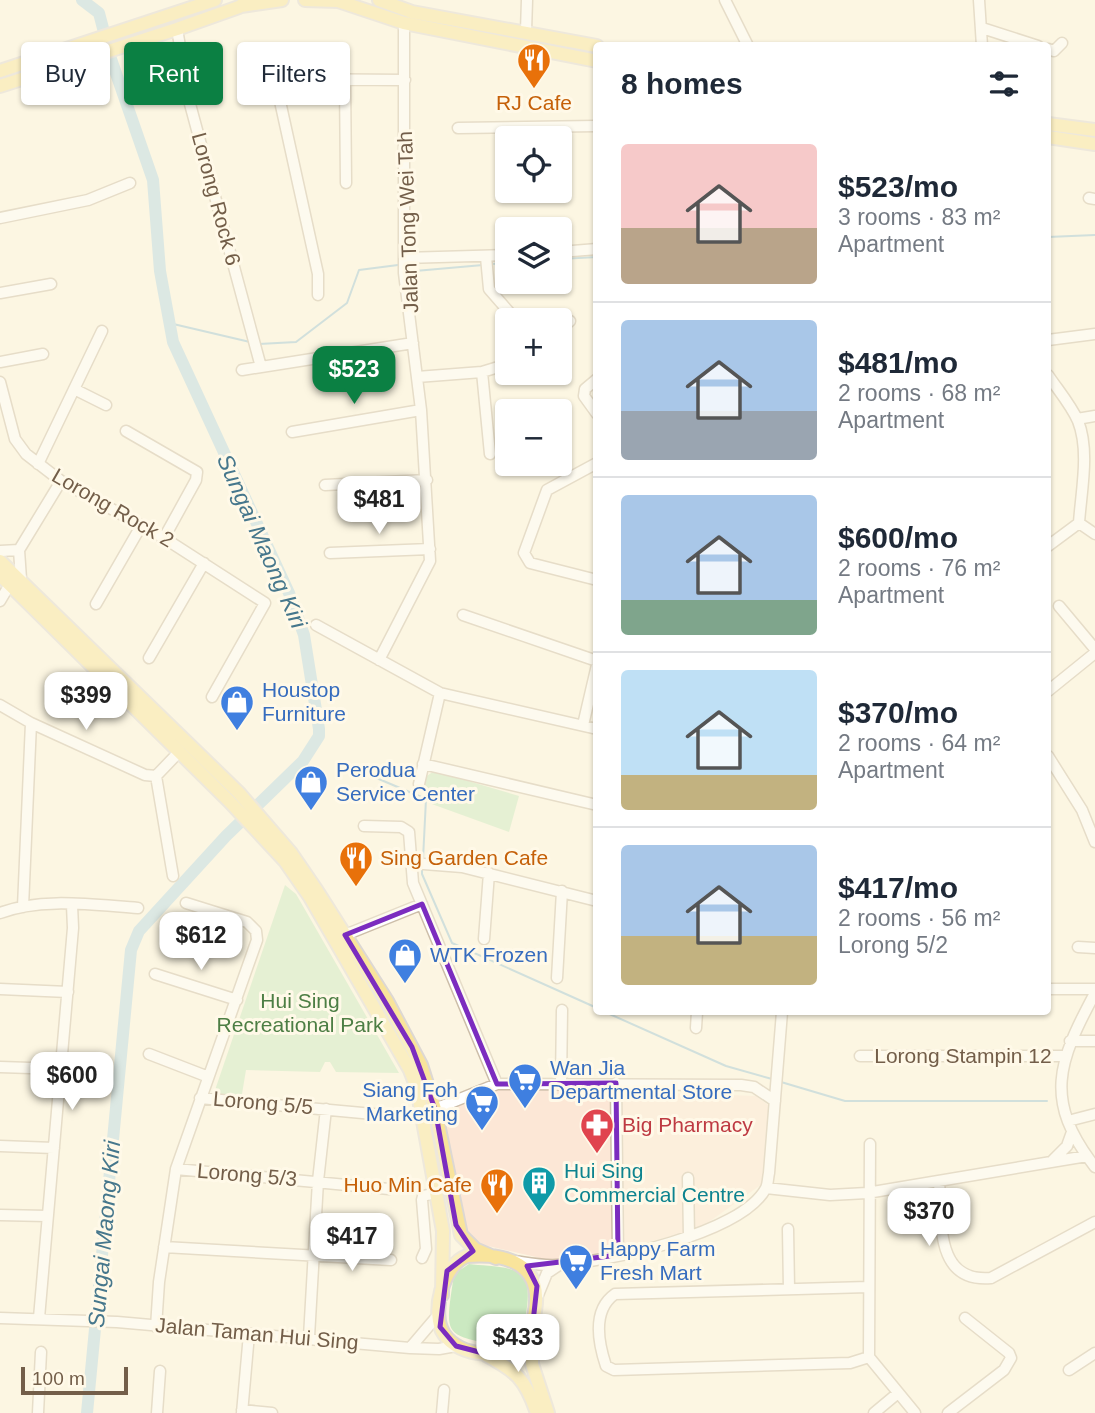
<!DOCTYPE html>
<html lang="en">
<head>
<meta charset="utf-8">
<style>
  :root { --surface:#fff; --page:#f6f6f7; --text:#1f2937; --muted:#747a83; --line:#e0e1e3; --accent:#0b8043 }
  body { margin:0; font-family:Helvetica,sans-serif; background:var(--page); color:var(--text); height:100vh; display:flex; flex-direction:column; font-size:26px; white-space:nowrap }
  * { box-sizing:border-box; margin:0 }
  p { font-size:23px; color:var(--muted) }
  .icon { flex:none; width:38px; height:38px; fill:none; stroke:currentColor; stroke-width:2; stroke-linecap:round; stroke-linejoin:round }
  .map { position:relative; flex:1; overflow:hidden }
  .details { position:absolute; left:593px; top:42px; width:458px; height:973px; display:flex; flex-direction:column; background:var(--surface); border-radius:7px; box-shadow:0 2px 5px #0004 }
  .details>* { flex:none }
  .guide { position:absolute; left:21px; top:42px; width:467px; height:63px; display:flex; gap:14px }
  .tools { position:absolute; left:495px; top:126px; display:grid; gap:14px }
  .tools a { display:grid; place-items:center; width:77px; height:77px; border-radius:7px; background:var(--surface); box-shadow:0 2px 5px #0004; font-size:35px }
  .scale { position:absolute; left:21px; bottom:18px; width:107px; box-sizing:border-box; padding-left:7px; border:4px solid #735e49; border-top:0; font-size:19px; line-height:24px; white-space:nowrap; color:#735e49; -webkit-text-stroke:5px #fff9e8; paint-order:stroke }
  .price { position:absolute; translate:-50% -60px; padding:0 16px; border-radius:14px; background:#fff; color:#222; font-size:23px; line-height:46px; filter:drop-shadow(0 2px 4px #0008) }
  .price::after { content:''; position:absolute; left:50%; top:42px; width:21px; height:16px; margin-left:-10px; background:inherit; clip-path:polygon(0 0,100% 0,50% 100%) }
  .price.current { background:var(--accent); color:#fff }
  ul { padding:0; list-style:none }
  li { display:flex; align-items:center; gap:21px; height:175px; padding:0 28px }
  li+li { border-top:2px solid var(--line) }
  li span { display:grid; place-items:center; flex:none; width:196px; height:140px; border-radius:7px; color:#555 }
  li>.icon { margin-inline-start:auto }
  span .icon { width:84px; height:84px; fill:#fffc; stroke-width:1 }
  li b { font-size:30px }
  h2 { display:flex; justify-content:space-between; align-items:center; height:84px; padding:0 28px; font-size:30px }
  .pill { padding:0 24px; border-radius:7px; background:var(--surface); box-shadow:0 2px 5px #0004; font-size:24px; line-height:63px }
  .pill.current { background:var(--accent); color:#fff }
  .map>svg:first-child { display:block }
  .commercial { fill:#fce7d6 }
  .green { fill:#cbe9c1 }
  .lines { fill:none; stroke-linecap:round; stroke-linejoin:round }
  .stream { stroke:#9ec5d6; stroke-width:2 }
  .river { stroke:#b7d7e4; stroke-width:12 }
  .minor-casing { stroke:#cdbea9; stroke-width:13 }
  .major-casing { stroke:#ddd8d3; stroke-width:16 }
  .minor { stroke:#fff; stroke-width:10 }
  .major { stroke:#f9e49b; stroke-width:12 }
  .marked { fill:none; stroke:#7b2cbf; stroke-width:5; stroke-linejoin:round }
  .labels { text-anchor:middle; stroke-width:6; stroke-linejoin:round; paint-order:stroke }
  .food-label { font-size:21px; fill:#c56008; stroke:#fff9e8 }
  .street-label { font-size:21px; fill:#735e49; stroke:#fff9e8 }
  .shop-label { font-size:21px; fill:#366cbe; stroke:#fff9e8; text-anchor:start }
  .park-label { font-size:21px; fill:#4d7e44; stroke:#fff9e8 }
  .health-label { font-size:21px; fill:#be3a42; stroke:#fff9e8; text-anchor:start }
  .culture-label { font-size:21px; fill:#0d838f; stroke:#fff9e8; text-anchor:start }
  .water-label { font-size:23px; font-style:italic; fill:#46778c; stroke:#fff9e8 }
</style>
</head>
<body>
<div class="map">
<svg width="1095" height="1413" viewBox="0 0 1095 1413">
  <rect width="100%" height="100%" fill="#fcf5e2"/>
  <path class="commercial" d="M 497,1087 L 756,1096 L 771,1107 L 762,1184 L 699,1229 L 613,1251 L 553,1261 L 475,1243 L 459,1220 L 440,1113 Z"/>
  <path class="green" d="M 434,771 L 519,796 L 509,832 L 429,803 L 426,793 L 420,790 L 424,778 Z
    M 285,885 L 296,894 L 399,1073 L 336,1072 L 330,1062 L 325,1062 L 320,1072 L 246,1070 L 242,1094 L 213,1096 Z
    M 469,1264 C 483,1266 511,1265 522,1275 C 533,1285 526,1319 521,1333 C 519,1340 511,1344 505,1346 C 441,1335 445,1337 454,1274 Z"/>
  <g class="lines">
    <path class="stream" d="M 1048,237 L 1095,235
      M 560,259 L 597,257
      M 492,264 L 508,263
      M 407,265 L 415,271 L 483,265
      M 169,323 L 250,342
      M 259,344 L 296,342 L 347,303 L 359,270 L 398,265
      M 367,774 L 426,799 L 423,859
      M 422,868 L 422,874 L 452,943 L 597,1008
      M 605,1012 L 726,1066 L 772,1079
      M 781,1082 L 845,1101 L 1047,1101"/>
    <path class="river" d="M 82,0 L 99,13 L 111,59 L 153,180 L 160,271 L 173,342 L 289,593 L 304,635 L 319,729 L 319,736 L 303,761 L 226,836 L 139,931 L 131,950 L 87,1413"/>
    <g class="minor-casing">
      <path id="minor" d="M 725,0 L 748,46
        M 979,0 L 982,46
        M 982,28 L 1038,46
        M 177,29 L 190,104 L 261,367
        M 526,31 L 527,0
        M 1048,49 L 1054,51 L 1062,43
        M 345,80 L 346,183
        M 458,128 L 597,126
        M 1089,198 L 1095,199
        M 0,218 L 88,200 L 130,183
        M 560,252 L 597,249
        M 486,257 L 489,289 L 516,320
        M 404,258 L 508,255
        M 0,293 L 51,284
        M 318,295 L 318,274 L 276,83 L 282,79 L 405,80
        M 560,330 L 570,321
        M 1048,340 L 1095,334
        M 0,362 L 43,354
        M 242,370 L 413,343
        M 482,372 L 490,454
        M 1048,375 C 1058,390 1071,405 1078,421 C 1090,451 1081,492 1079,523
        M 417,377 L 482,372 L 508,364
        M 597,379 L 585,389 L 584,396 L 597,414
        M 0,382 L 15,439 L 26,454 L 61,481 L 164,538 L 265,603 L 212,697
        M 74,389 L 106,405
        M 1077,419 L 1095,416
        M 126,431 L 197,472 L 196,480 L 164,538
        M 292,432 L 421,410
        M 597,463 L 547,490 L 524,553 L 530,563 L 597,580
        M 38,464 L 102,331
        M 325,485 L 427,480
        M 1079,523 L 1095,534
        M 1048,546 L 1079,523
        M 0,551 L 19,550
        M 330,553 L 430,549
        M 21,579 L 19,550 L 61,481
        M 0,601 L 10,584
        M 96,604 L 141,526
        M 1059,606 L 1095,649
        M 463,615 L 597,661
        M 316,625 L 440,693 L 597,729
        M 149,658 L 204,563
        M 379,660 L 430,561 L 421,410 L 404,273 L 404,23
        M 1048,691 L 1095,653
        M 0,705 L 31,723 L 145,775 L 156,776 L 179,752
        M 583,725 L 597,665
        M 1048,756 L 1082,810 L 1095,842
        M 423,764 L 597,805
        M 156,776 L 173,876
        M 419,784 L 440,693
        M 364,826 L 401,827 L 409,832 L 413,883 L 497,1084
        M 411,863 L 462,867 L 597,901
        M 23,907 L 31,723
        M 0,913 C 41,897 94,905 138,908
        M 345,935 L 422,904
        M 484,939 L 489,873
        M 1078,947 L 1095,948
        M 155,974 L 237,1000
        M 557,978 L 562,891
        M 0,989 L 68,992
        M 1048,989 L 1095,989
        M 1095,993 C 1058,1062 1043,1100 1095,1167
        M 696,1028 L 697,1012
        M 1070,1041 L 1095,1041
        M 149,1054 L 206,1076
        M 860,1056 L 1065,1056
        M 0,1067 L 61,1069
        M 616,1083 L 618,1255
        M 561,1084 L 562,1010
        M 200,1098 L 384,1115
        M 435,1109 L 497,1084 L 741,1085 L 754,1087 L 775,1101
        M 1068,1121 L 1095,1114
        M 870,1144 L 869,1357 L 915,1413
        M 0,1146 L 54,1148
        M 1053,1160 L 1067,1146 L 1072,1132
        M 176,1169 L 389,1189
        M 688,1178 L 689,1237
        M 939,1181 C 942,1220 934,1283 991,1278 L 1095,1222
        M 766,1188 L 830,1195 L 867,1193 L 1087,1156
        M 0,1215 L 47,1216
        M 788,1229 L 789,1289
        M 164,1247 L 391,1260
        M 422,1258 L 426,1249 L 422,1200 L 423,1196 L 436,1193
        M 514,1261 C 528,1263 542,1266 557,1265 C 606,1262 742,1234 766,1188 C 768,1184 768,1177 769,1173 L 782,1012
        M 868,1287 L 615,1294 C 592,1310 598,1342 606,1366 L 614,1370 L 850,1363 L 869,1357
        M 538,1295 L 547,1273 L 559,1265
        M 0,1318 L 117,1322 L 410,1348 L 439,1349 L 456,1346
        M 39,1318 L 73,928 L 72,905
        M 156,1327 L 159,1282 L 176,1169 L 257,940 L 256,931 L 247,922 L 186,903
        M 309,1337 L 318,1181 L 326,1109
        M 410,1348 L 439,1314
        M 1069,1370 L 1095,1353
        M 242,1410 L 272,1413
        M 38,1413 L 41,1352
        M 157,1413 L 160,1371
        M 242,1413 L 249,1334
        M 442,1413 L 444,1390
        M 874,1413 L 898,1393
        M 948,1413 L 1004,1370 L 1011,1358 L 1009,1353 L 965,1318"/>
    </g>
    <g class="major-casing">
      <path id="major" d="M 305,0 L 338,1
        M 335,0 L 404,23 L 597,61
        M 379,0 L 412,12 L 597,46
        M 241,6 L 282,0
        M 0,71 L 215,0
        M 0,86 L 177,29 L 239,7 L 249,0
        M 1048,124 L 1095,130
        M 1048,137 L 1095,144
        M 0,561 L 239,793 L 291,853 L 317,891 L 387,1001 L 421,1065 L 435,1109 L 461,1235 L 475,1249 L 496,1258
        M 0,575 L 230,802 L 285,861 L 310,897 L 410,1070 L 417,1088 L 443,1231 L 442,1295
        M 467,1256 C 507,1253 543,1264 535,1311 C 533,1321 533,1333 526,1341 C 506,1360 459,1358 444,1334 C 430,1314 443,1264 467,1256 Z
        M 532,1331 L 532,1364 L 548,1413
        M 484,1354 C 516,1371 525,1378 537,1413"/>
    </g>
    <use href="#minor" class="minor"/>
    <use href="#major" class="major"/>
  </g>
  <path d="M0 0H1095V1413H0ZM 422,904 L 497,1084 L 616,1083 L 618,1255 L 527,1266 L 537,1286 L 532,1331 L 508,1351 L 483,1353 L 456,1346 L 440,1327 L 447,1271 L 473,1251 L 456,1225 L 435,1109 L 412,1047 L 345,935 Z" fill="#fcf5e2" fill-opacity=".55" fill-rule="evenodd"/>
  <path class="marked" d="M 422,904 L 497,1084 L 616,1083 L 618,1255 L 527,1266 L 537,1286 L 532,1331 L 508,1351 L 483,1353 L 456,1346 L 440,1327 L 447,1271 L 473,1251 L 456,1225 L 435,1109 L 412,1047 L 345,935 Z"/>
  <defs>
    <g id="restaurant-pin" transform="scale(1.75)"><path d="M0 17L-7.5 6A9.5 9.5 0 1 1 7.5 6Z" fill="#e8710a" stroke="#fff9e8"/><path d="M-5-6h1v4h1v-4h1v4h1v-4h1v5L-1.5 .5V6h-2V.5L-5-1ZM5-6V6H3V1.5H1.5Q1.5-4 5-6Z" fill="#fff"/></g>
    <g id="shop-pin" transform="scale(1.75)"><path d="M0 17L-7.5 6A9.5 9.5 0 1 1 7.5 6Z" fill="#3f7fe0" stroke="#fff9e8"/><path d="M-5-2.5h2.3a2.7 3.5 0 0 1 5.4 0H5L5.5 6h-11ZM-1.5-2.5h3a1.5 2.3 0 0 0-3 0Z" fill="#fff"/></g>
    <g id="supermarket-pin" transform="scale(1.75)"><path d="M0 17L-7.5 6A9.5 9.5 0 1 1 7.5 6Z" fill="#3f7fe0" stroke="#fff9e8"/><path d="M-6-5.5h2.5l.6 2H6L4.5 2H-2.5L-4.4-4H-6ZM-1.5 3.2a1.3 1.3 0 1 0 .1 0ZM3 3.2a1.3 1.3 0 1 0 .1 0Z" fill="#fff"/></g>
    <g id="pharmacy-pin" transform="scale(1.75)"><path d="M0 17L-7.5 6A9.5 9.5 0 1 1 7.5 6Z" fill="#e0444e" stroke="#fff9e8"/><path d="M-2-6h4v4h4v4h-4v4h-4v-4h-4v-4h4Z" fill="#fff"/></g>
    <g id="building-pin" transform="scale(1.75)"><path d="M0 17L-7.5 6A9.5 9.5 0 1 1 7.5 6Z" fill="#0f9aa8" stroke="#fff9e8"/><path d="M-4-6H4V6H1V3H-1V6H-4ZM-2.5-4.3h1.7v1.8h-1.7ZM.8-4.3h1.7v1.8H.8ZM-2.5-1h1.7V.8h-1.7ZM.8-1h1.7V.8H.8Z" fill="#fff"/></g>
  </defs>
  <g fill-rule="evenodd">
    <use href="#restaurant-pin" x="534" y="60"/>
    <use href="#shop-pin" x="237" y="702"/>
    <use href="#shop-pin" x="311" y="782"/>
    <use href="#restaurant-pin" x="356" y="858"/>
    <use href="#shop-pin" x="405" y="955"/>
    <use href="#supermarket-pin" x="525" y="1080"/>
    <use href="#supermarket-pin" x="482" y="1102"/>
    <use href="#pharmacy-pin" x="597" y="1125"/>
    <use href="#building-pin" x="539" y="1183"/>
    <use href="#restaurant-pin" x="497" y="1185"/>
    <use href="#supermarket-pin" x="576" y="1261"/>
  </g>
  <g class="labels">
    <g class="food-label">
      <text x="534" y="110">RJ Cafe</text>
      <text x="380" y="865" text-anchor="start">Sing Garden Cafe</text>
      <text x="472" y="1192" text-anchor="end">Huo Min Cafe</text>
    </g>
    <g class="street-label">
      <text transform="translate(216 199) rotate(75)" y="7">Lorong Rock 6</text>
      <text transform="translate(408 222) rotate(-92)" y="7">Jalan Tong Wei Tah</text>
      <text transform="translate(113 508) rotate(30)" y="7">Lorong Rock 2</text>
      <text x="963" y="1063">Lorong Stampin 12</text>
      <text transform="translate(263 1103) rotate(5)" y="7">Lorong 5/5</text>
      <text transform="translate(247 1175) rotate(5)" y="7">Lorong 5/3</text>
      <text transform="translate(257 1334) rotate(5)" y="7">Jalan Taman Hui Sing</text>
    </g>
    <g class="shop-label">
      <text x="262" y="697">Houstop<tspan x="262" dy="24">Furniture</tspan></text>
      <text x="336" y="777">Perodua<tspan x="336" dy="24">Service Center</tspan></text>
      <text x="430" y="962">WTK Frozen</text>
      <text x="550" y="1075">Wan Jia<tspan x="550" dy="24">Departmental Store</tspan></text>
      <text x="458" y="1097" text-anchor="end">Siang Foh<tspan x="458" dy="24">Marketing</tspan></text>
      <text x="600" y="1256">Happy Farm<tspan x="600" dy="24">Fresh Mart</tspan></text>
    </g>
    <g class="park-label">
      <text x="300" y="1008">Hui Sing<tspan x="300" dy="24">Recreational Park</tspan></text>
    </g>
    <g class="health-label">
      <text x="622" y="1132">Big Pharmacy</text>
    </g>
    <g class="culture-label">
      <text x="564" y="1178">Hui Sing<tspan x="564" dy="24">Commercial Centre</tspan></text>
    </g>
    <g class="water-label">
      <text transform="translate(262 541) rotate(66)" y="8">Sungai Maong Kiri</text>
      <text transform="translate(104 1234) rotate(-85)" y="8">Sungai Maong Kiri</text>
    </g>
  </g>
</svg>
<div class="tools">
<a><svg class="icon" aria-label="locate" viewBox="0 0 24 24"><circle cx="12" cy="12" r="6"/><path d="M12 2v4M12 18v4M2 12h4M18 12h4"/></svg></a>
<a><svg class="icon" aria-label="layers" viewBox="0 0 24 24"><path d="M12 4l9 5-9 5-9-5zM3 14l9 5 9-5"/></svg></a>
<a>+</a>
<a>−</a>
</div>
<div class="scale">100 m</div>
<b class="price current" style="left:354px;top:406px">$523</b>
<b class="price" style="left:379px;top:536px">$481</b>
<b class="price" style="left:86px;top:732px">$399</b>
<b class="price" style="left:201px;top:972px">$612</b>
<b class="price" style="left:72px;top:1112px">$600</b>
<b class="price" style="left:929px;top:1248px">$370</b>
<b class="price" style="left:352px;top:1273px">$417</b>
<b class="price" style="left:518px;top:1374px">$433</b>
<div class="guide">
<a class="pill">Buy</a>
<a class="pill current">Rent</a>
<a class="pill">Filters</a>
</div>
<section class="details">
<h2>8 homes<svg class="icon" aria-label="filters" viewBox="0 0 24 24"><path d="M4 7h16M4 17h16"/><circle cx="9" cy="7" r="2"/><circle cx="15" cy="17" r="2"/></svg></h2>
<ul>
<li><span style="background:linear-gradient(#f6c9c9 60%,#b9a48a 0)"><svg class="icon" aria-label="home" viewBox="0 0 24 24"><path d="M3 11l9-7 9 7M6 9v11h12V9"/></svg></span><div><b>$523/mo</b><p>3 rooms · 83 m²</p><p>Apartment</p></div></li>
<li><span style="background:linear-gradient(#a9c7e8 65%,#9aa5b1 0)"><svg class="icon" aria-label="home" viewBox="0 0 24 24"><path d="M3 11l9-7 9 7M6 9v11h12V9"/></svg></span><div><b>$481/mo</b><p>2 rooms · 68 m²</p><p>Apartment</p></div></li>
<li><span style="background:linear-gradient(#a9c7e8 75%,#7fa58c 0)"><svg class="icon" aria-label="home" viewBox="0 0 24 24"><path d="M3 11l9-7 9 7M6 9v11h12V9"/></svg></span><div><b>$600/mo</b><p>2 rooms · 76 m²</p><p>Apartment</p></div></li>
<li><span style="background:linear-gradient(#bfe0f5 75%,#c2b280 0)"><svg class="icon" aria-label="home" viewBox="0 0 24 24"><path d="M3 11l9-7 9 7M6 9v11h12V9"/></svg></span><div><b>$370/mo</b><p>2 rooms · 64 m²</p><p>Apartment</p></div></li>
<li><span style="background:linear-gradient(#a9c7e8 65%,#c2b280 0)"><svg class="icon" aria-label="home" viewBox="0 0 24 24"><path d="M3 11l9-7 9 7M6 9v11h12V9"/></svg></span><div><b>$417/mo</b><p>2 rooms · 56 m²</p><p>Lorong 5/2</p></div></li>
</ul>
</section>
</div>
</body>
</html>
